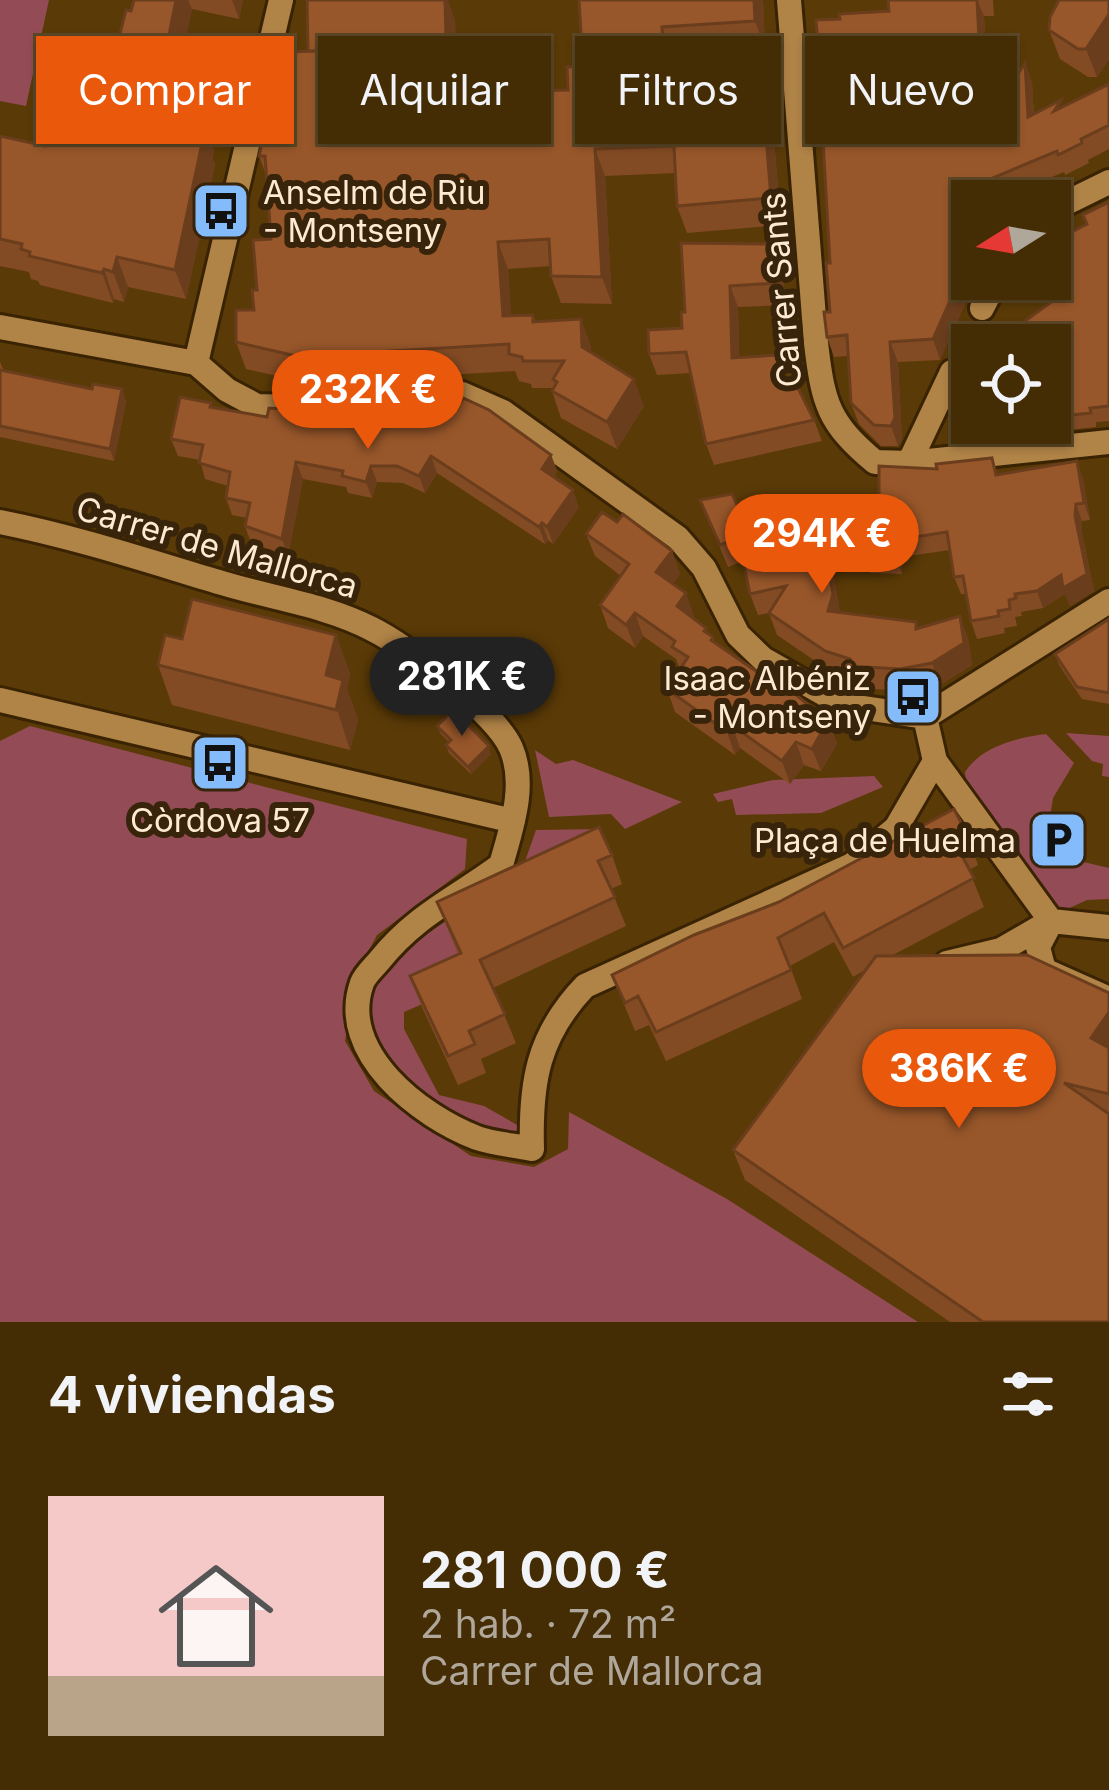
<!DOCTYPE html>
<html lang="es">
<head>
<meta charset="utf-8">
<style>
  :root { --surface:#442c05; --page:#4b340f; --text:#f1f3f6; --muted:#afa79a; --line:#5c4827; --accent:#ea580c }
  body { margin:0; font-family:Inter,sans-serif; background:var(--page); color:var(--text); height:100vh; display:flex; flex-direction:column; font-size:45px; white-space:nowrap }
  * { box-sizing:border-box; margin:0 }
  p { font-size:39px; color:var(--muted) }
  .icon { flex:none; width:66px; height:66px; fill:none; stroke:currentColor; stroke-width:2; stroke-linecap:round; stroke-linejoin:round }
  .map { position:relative; height:1322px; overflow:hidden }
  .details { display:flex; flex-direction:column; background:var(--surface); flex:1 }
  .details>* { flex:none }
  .top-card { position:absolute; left:36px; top:36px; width:1038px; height:108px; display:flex; gap:24px }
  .needle { width:78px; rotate:259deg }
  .buttons { position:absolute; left:951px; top:180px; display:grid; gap:24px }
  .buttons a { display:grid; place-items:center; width:120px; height:120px; border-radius:0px; background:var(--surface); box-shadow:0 3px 9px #0004,0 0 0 3px var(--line); font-size:60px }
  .price { position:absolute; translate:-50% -102px; padding:0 27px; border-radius:42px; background:var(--accent); color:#fff; font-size:39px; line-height:78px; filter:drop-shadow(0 3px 6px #0008) }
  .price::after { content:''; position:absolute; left:50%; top:72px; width:36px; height:27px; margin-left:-18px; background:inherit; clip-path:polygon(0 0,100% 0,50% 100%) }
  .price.selected { background:#222; color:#fff }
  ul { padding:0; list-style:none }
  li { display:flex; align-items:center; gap:36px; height:300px; padding:0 48px }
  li+li { border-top:3px solid var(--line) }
  li span { display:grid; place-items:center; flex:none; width:336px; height:240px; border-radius:0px; color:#555 }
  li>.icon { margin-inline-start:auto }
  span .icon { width:144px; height:144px; fill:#fffc; stroke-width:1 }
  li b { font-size:51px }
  h2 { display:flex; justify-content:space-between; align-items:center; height:144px; padding:0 48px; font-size:51px }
  .chip { padding:0 42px; border-radius:0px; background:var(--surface); box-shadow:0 3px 9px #0004,0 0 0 3px var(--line); font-size:42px; line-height:108px }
  .chip.selected { background:var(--accent); color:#fff }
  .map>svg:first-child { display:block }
  .green { fill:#934c56 }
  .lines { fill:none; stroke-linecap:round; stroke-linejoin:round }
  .minor-casing { stroke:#392302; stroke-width:30 }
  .minor { stroke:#b08347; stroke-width:24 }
  .wall { fill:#834b24; fill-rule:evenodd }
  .shaded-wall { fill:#6a3d1d }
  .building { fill:#98572a; stroke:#6a3d1d; stroke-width:3; fill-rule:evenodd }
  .labels { text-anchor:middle; stroke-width:12; stroke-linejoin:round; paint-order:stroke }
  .poi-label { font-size:33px; fill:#feead2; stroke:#37240a; text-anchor:end }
  .street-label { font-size:33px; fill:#feead2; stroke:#37240a }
</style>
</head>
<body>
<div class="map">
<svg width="1109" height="1322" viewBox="0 0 1109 1322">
  <rect width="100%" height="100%" fill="#5a3a07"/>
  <path class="green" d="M 0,0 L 49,0 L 26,106 L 0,101 Z
    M 30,726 L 467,839 L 465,869 L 377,935 L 356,975 L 345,1041 L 374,1091 L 471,1156 L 534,1167 L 568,1149 L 569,1112 L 727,1199 L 918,1322 L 0,1322 L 0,741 Z
    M 1066,733 L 1109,736 L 1109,777 L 1102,776 L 1103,764 L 1092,761 Z
    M 1046,734 L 1074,763 L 1053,798 L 1050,817 L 1058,856 L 1109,868 L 1109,899 L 1087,900 L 1065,910 L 1056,907 L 966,782 L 965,772 C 982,746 1016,738 1046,734 Z
    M 535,750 L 556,764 L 573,760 L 682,802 L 625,829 L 611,814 L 549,817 Z
    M 874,776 L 883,787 L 821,813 L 736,815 L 732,799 L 718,802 L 713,794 L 773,780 Z
    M 602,829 L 522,870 L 536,830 Z
    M 446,921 L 462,958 L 448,993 L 404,1012 L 404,1029 L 439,1095 L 484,1106 L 519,1126 L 513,1138 L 457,1121 L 402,1078 L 374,1044 L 365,1022 L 372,986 L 413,943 Z"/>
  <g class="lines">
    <g class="minor-casing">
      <path id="minor" d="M 789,0 L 816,343 C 823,403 828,423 875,462 L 909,463 L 1109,442
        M 1050,211 L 1109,182
        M 982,308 L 997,279
        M 0,327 L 196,363
        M 196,363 L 227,390 L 257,406 L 329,408 L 415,395 L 462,394 L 503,412 L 678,538 L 704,568 L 738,635 L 763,659 L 844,705 L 925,717
        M 196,363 L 281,0
        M 909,463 L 952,372
        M 0,522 C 76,537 148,561 222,583 C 271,598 326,605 372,629 C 408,647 496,713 511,748 C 527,785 511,829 501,865 C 455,899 416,915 379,961 C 373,968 365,975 362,983 C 337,1053 420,1116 477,1138 C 494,1144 514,1145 532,1149 C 530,1082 538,1035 585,986 L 852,865 L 896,828 L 935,761 L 925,717
        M 0,700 L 513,821
        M 925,717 L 1109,601
        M 935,761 L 1051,921
        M 1050,924 L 1038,947 L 1044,970 L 1109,999
        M 947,963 L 1001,950 L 1051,921 L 1109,927"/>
    </g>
    <use href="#minor" class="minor"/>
  </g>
  <path class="wall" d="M 134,0 L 243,0 L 239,19 L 192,9 L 181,59 L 207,65 L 218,95 L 209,136 L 214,151 L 212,158 L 215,164 L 186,299 L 128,287 L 124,302 L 114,299 L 113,303 L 40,285 L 38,281 L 31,279 L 29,272 L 0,266 L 0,136 L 45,146 L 145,137 L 148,122 L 94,108 L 83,79 L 117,46 Z
    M 307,0 L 455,20 L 456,64 L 379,64 L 379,77 L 329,78 L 332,124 L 425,118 L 462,88 L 504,79 L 508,91 L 568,90 L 583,66 L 579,0 L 763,0 L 765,48 L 672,54 L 674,81 L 771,103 L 781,225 L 687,233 L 677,206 L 676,173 L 605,176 L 612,304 L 561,303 L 551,276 L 551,266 L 508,269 L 511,316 L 533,315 L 536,322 L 591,346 L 591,353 L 644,406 L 617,449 L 561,418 L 552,391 L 553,388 L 532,388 L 531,384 L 519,381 L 515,371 L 363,380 L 365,386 L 328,391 L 306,391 L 303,382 L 246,369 L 236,342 L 254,310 L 271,239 L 266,175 L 259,156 L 284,133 L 283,108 L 275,86 L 308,51 Z
    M 888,0 L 993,0 L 994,16 L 984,16 L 987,76 L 995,76 L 1003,96 L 1025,63 L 1032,83 L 1034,114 L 1064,107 L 1109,84 L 1109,149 L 1088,160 L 1089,163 L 1065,175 L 1064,172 L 996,200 L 972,279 L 976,279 L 940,360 L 898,362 L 902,439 L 898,446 L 881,446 L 859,424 L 851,403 L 848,356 L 834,357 L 827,337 L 830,312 L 830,263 L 840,19 L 889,11 ZM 955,59 L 957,104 L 903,107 L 901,62 Z
    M 1109,0 L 1109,59 L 1097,77 L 1088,77 L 1060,59 L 1049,30 Z
    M 1109,202 L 1109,421 L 1096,422 L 1096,427 L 1067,430 L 1066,427 L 965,433 L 960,419 L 972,393 L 972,423 L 1050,423 L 1050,345 L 1057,298 L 1048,279 L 1071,258 L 1062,237 L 1086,225 L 1083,215 Z
    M 775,244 L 783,266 L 785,305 L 738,307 L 739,357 L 785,376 L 786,387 L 814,420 L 822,441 L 714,465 L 706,444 L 691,373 L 657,375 L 649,354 L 682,328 L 685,312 Z
    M 0,362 L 4,371 L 92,389 L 122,389 L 126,402 L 114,461 L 0,437 Z
    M 213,407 L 267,417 L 355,420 L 551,455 L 557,471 L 554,477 L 579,507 L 553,544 L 548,540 L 545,544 L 437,473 L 425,493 L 403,483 L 377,482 L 372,498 L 348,493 L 346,487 L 303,479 L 288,556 L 251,543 L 245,526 L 247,518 L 232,515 L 226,498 L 228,486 L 205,479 L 200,460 L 178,456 L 171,439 Z
    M 998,474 L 1083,478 L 1090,520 L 1082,521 L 1082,533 L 1094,591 L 1070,606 L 1065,594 L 1043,608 L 1021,612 L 1022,616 L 1015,617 L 1017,626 L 1004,628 L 1005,633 L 977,639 L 971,621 L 966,594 L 961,594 L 954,577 L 950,550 L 902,557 L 902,574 L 870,573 L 864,556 L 879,527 Z
    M 700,500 L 741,514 L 789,505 L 800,536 L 786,542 L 808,560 L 826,556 L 834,578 L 840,613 L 968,638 L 972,665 L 940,685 L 908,691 L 856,688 L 853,679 L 833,673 L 777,635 L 769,613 L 758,615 L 750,594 L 743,561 L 728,567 Z
    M 617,522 L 672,551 L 680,574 L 673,584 L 694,616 L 693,618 L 713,637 L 715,643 L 828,721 L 837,744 L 821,771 L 804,765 L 790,784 L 740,748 L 735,755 L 675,712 L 667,689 L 680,669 L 676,659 L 643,636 L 635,648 L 608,628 L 600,605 L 621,576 L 595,556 L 586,534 Z
    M 1109,619 L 1109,704 L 1082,699 L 1059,665 L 1055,654 Z
    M 336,635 L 350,674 L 347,689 L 358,720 L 350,750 L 172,705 L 158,665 L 182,639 Z
    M 437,726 L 491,754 L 471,774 L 449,753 L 446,745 L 449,742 L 440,733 Z
    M 968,836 L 978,865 L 969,870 L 984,907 L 891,956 L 1109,993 L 1109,1322 L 950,1322 L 745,1180 L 733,1150 L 867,969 L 853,977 L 834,942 L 790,966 L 802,999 L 666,1061 L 649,1025 L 635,1031 L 612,975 Z
    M 612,855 L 622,884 L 611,889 L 626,926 L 493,988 L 516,1043 L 481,1059 L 486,1073 L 458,1085 L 421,1005 L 410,976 L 458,954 L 437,902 Z"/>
  <path class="shaded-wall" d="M 176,0 L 188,0 L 192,9 L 176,84 L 165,55 Z
    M 232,0 L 243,0 L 239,19 Z
    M 439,0 L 448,0 L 455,20 L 456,64 L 446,37 Z
    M 754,0 L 763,0 L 765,48 L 755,21 Z
    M 977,0 L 984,16 L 988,96 L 995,76 L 1003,96 L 990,133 L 983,112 Z
    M 1109,14 L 1109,59 L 1097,77 L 1086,49 Z
    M 662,27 L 672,54 L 675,109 L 665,82 Z
    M 369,37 L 379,64 L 379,77 L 369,50 Z
    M 894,42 L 901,62 L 903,128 L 896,108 Z
    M 320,51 L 330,78 L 333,151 L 323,124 Z
    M 1025,63 L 1032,83 L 1035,137 L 1028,117 Z
    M 207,65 L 218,95 L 209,136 L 214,151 L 212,158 L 215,164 L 186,299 L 175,270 L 195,120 Z
    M 761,76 L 771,103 L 781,225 L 771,198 Z
    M 595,149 L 605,176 L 612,304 L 602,277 Z
    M 988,180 L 996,201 L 989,201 Z
    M 498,242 L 508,269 L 513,343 L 503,316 Z
    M 775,244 L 783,266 L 785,305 L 777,283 Z
    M 972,251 L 972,279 L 976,279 L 940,360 L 933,339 Z
    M 117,257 L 128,287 L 124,302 L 113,272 Z
    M 104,269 L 114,299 L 113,303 L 102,273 Z
    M 730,286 L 738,307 L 740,379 L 732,358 Z
    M 581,319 L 591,346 L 591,374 L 582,347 Z
    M 890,342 L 898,362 L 902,439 L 898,446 L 891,426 Z
    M 778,355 L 785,376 L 787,409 L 780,388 Z
    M 634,379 L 644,406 L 617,449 L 607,422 Z
    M 122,389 L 126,402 L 114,461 L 110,449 Z
    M 551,455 L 557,471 L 548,485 L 542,469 Z
    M 431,456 L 437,473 L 425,493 L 419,476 Z
    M 1077,461 L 1083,478 L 1090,520 L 1084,503 Z
    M 296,462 L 303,479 L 288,556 L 282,539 Z
    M 371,466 L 377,482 L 372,498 L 366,482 Z
    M 573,490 L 579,507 L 553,544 L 547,527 Z
    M 1076,504 L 1082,521 L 1082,533 L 1094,591 L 1070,606 L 1065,594 L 1043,608 L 1037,591 L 1075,516 Z
    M 542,523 L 548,540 L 545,544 L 539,527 Z
    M 896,540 L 902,557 L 902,574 L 895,557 Z
    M 672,551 L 680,574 L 665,595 L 656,572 Z
    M 826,556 L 834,578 L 841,616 L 828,611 Z
    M 686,593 L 694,616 L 685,629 L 677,606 Z
    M 635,613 L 643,636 L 635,648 L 626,625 Z
    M 960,616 L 968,638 L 972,665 L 940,685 L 932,663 Z
    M 336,635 L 350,674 L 347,689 L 358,720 L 350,750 L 326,675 Z
    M 828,721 L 837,744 L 821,771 L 812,749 Z
    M 732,725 L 740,748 L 735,755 L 727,732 Z
    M 796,742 L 804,765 L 790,784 L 782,761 Z
    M 489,746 L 491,754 L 471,774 L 468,767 Z
    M 1109,1012 L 1109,1058 L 1091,1038 Z"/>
  <path class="building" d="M 134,0 L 176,0 L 165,55 L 207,65 L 195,120 L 203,121 L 200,133 L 204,134 L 175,270 L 117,257 L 113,272 L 104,269 L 102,273 L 29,256 L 30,252 L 21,249 L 22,244 L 0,239 L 0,136 L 45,146 L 52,119 L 62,121 L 63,117 L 145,137 L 153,96 L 83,79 L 91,40 L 117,46 L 126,10 L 131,11 Z
    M 307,0 L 445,0 L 446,37 L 369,37 L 369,50 L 308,51 Z
    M 579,0 L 754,0 L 755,21 L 662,27 L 665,82 L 761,76 L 771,198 L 677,206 L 674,146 L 595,149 L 602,277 L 551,276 L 549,239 L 498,242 L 503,316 L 533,315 L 533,322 L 581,319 L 582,347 L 634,379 L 607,422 L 552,391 L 557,382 L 553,379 L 564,361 L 523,361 L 522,357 L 509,354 L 509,344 L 342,354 L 355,359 L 318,364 L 296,364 L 296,356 L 236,342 L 236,310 L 254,310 L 252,290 L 257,290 L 253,240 L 271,239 L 265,156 L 259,156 L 264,135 L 284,133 L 282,85 L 275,86 L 282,52 L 320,51 L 323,124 L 425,118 L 423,91 L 462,88 L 462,82 L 504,79 L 505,91 L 568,90 L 567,67 L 583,66 Z
    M 888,0 L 977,0 L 981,76 L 995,76 L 983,112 L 991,116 L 1025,63 L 1028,117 L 1061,100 L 1054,111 L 1109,84 L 1109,125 L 1081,139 L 1082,143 L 1058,155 L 1057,151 L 988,180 L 989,201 L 972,201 L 972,251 L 933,339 L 890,342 L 895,418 L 891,426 L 874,425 L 851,403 L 847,335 L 827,337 L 824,312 L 830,312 L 826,263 L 830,263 L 823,141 L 825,126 L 816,20 L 840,19 L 839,14 L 889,11 ZM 954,38 L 957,104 L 896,108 L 894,42 Z
    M 1059,0 L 1109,0 L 1109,14 L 1086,49 L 1078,49 L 1049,30 L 1050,17 Z
    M 1109,202 L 1109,406 L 1090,408 L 1091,413 L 1062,416 L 1062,412 L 1050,413 L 1050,345 L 992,345 L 1058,297 L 1050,279 L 1050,268 L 1072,257 L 1062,237 L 1087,224 L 1083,215 Z
    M 681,243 L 775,244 L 777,283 L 730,286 L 732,358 L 778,355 L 780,388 L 797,386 L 814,420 L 706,444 L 686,352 L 649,354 L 648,330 L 682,328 L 681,312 L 685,312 Z
    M 0,370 L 92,389 L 93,384 L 122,389 L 110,449 L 0,426 Z
    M 972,393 L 972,418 L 960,419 Z
    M 180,397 L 211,403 L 210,407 L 267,417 L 269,408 L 303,410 L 355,420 L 358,403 L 385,399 L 422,412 L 428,397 L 457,409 L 463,398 L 489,410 L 551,455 L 542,469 L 573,490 L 547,527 L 542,523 L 539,527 L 431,456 L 419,476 L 397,466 L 371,466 L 366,482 L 342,476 L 343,471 L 296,462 L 282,539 L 245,526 L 250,503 L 226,498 L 230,472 L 199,463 L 203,445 L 171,439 Z
    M 992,458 L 996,475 L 1077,461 L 1084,503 L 1076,504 L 1075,516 L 1087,574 L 1063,588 L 1061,575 L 1037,591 L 1015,594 L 1016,598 L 1009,600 L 1010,609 L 998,611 L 999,616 L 971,621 L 963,576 L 954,577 L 947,532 L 896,540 L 895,557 L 864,556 L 865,526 L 879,527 L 879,466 L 937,469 L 936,464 Z
    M 732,494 L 741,514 L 789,505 L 792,514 L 777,521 L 787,543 L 801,540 L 806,560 L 826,556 L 833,594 L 828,611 L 916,622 L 916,629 L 960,616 L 964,643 L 932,663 L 900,669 L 848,666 L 850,659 L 825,651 L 769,613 L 786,586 L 750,594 L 738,537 L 720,545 L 700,500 Z
    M 602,512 L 617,522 L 623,514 L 672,551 L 656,572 L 686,593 L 677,606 L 706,628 L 704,631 L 713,637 L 711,640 L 789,694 L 794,693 L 828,721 L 812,749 L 796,742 L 782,761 L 732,725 L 727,732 L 667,689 L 688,657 L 672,647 L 675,641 L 635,613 L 626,625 L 600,605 L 629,564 L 586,534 Z
    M 192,599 L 336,635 L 326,675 L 343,680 L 336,710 L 158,665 L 165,635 L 182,639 Z
    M 1109,619 L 1109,693 L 1077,687 L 1055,654 Z
    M 453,710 L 489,746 L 468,767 L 446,745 L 451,740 L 437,726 Z
    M 954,809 L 968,836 L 955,843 L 974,878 L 843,948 L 824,913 L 778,938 L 791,970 L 656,1032 L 638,996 L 625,1003 L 612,975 L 694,935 L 779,902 Z
    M 599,827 L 612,855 L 598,861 L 615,897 L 480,960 L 505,1014 L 469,1031 L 475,1044 L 448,1056 L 410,976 L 461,953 L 437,902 Z
    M 1027,955 L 1109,993 L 1109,1012 L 1091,1038 L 1109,1048 L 1109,1094 L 1064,1083 L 1109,1114 L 1109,1322 L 983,1322 L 733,1150 L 876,956 Z"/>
  <defs>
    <g id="bus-square" transform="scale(3)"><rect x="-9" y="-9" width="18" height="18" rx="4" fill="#84bcfb" stroke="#37240a"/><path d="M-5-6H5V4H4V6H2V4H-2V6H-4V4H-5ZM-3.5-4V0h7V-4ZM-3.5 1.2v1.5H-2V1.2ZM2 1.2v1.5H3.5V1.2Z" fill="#111"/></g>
    <g id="parking-square" transform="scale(3)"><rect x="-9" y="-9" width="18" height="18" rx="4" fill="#84bcfb" stroke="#37240a"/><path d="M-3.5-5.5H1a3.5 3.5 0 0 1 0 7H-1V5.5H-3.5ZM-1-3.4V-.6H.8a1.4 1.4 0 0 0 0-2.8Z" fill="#111"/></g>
  </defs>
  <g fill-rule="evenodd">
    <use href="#bus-square" x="221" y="211"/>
    <use href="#bus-square" x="913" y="697"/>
    <use href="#bus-square" x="220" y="763"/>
    <use href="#parking-square" x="1058" y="840"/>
  </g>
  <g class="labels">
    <g class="poi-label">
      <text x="263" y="204" text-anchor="start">Anselm de Riu<tspan x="263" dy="38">- Montseny</tspan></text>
      <text x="871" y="690">Isaac Albéniz<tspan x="871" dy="38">- Montseny</tspan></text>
      <text x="220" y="832" text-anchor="middle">Còrdova 57</text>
      <text x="1016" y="852">Plaça de Huelma</text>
    </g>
    <g class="street-label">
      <text transform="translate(781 290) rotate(-95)" y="12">Carrer Sants</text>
      <text transform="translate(217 547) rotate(16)" y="12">Carrer de Mallorca</text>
    </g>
  </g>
</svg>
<div class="buttons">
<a><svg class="needle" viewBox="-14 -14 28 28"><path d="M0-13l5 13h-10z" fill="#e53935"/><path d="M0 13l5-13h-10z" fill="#afa79a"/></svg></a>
<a><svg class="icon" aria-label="locate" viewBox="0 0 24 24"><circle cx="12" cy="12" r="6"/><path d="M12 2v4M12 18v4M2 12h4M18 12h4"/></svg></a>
</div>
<b class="price" style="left:368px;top:452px">232K €</b>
<b class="price" style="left:822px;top:596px">294K €</b>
<b class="price selected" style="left:462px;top:739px">281K €</b>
<b class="price" style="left:959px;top:1131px">386K €</b>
<div class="top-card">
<a class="chip selected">Comprar</a>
<a class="chip">Alquilar</a>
<a class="chip">Filtros</a>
<a class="chip">Nuevo</a>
</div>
</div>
<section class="details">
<h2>4 viviendas<svg class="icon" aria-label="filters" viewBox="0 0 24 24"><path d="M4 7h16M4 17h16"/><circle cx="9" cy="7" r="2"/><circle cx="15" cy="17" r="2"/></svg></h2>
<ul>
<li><span style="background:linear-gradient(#f6c9c9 75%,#b9a48a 0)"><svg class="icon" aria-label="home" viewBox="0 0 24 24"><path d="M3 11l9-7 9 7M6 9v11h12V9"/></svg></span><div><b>281 000 €</b><p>2 hab. · 72 m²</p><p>Carrer de Mallorca</p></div></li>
</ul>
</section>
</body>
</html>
